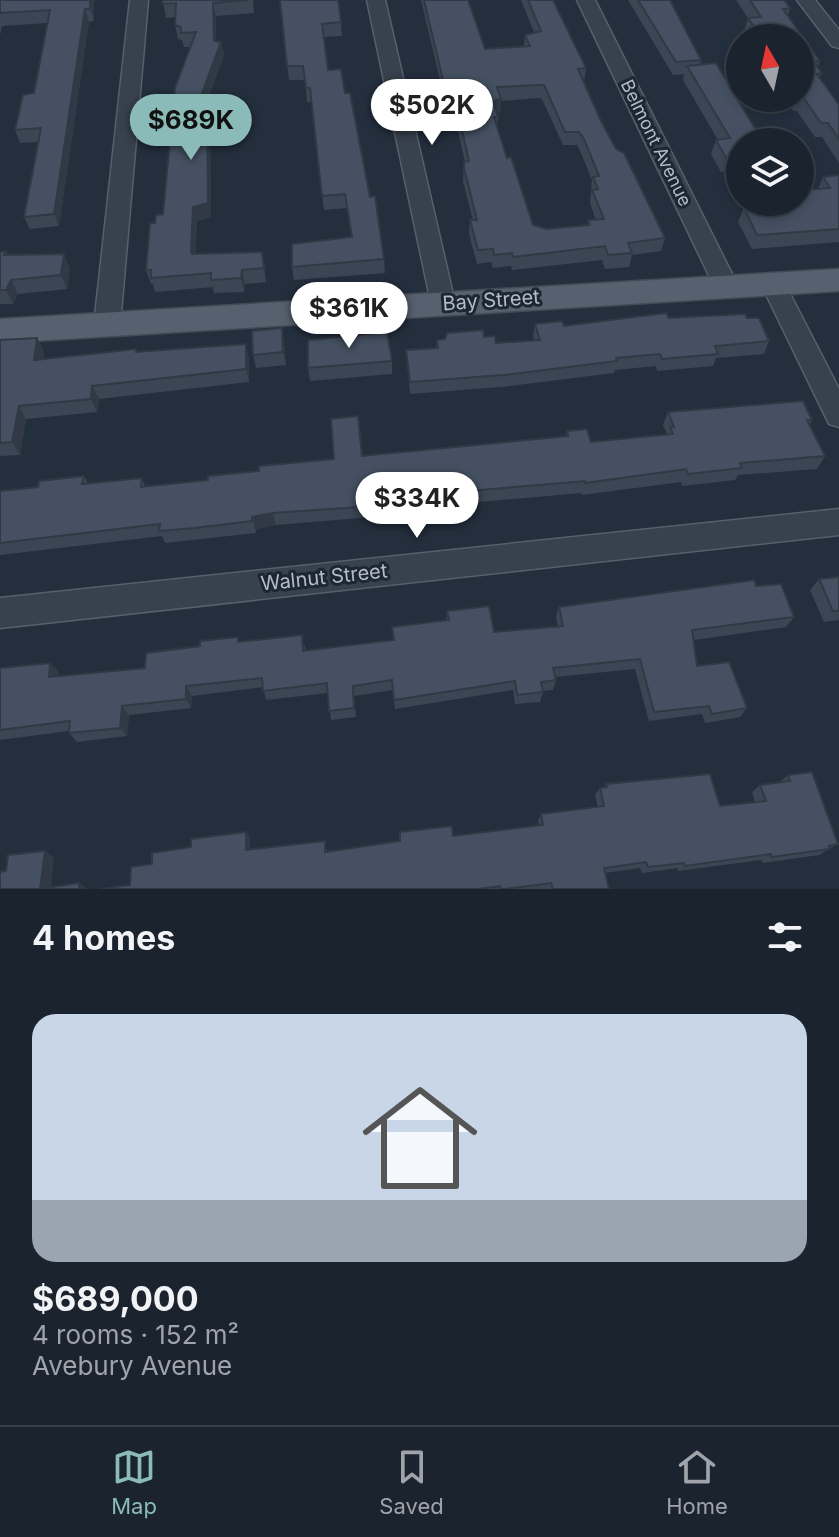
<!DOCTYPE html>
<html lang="en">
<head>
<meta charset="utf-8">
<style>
  :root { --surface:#1b232e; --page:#282f3a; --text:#f1f3f6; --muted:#a0a4aa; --line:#39404a; --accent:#8bbbb9 }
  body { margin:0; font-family:Inter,sans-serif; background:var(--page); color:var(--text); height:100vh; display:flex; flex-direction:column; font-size:30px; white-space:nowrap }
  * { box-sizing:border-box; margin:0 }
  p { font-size:26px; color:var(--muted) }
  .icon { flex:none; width:44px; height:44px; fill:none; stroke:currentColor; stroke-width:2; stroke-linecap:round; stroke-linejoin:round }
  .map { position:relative; height:889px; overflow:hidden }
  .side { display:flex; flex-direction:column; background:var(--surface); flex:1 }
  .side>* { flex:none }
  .needle { width:52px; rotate:351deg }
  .tools { position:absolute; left:726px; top:24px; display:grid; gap:16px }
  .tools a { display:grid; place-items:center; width:88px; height:88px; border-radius:50%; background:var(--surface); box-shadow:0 4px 12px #0003,0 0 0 2px var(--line); font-size:40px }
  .price { position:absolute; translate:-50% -68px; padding:0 18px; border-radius:28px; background:#fff; color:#222; font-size:26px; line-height:52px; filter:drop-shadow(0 2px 4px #0008) }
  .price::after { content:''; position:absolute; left:50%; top:48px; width:24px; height:18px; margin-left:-12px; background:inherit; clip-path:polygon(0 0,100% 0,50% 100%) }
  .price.active { background:var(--accent); color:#111 }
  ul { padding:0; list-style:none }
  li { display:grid; align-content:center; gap:16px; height:424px; padding:0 32px }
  li span { display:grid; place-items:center; height:248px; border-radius:24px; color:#555 }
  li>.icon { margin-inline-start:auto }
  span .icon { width:144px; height:144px; fill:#fffc; stroke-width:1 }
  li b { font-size:34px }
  h2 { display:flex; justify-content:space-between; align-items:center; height:96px; padding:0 32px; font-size:34px }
  .menu { display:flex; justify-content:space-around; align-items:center; height:112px; border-top:2px solid var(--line); background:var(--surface); font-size:22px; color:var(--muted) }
  .menu a { display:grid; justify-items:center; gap:4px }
  .menu .active { color:var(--accent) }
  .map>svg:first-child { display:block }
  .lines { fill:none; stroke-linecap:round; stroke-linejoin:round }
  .minor-casing { stroke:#565f6c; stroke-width:3 }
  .major-casing { stroke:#414a57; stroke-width:3 }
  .minor { fill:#38414e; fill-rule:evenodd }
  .major { fill:#56606e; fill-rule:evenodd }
  .wall { fill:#3b4654; fill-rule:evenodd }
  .shaded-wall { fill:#303945 }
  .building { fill:#455162; stroke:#303945; stroke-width:2; fill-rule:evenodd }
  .labels { text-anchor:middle; stroke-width:6; stroke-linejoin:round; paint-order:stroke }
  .far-street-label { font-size:18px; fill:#b4bcc9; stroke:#1d2633 }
  .street-label { font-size:20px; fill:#b4bcc9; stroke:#1d2633 }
</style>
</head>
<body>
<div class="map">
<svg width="839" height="889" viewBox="0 0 839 889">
  <rect width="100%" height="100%" fill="#242f3e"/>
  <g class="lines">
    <g class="minor-casing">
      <path id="minor" d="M 130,0 L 148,0 L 120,325 L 116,332 L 107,334 L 98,332 L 94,325 Z
        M 367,0 L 385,0 L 455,303 L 452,309 L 443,312 L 434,309 L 431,303 Z
        M 577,0 L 595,0 L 738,286 L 735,292 L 726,295 L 717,292 L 714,286 Z
        M 797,0 L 815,0 L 839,30 L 839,48 L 832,46 Z
        M 773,275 L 782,278 L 785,284 L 839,389 L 839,427 L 829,424 L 761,284 L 764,278 Z
        M 839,509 L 839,535 L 0,628 L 0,598 Z"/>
    </g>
    <g class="major-casing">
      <path id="major" d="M 839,269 L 839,291 L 0,343 L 0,319 Z"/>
    </g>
    <use href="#minor" class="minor"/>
    <use href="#major" class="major"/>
  </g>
  <path class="wall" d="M 0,0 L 94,0 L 94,21 L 89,22 L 59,226 L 30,229 L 24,217 L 39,142 L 20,143 L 15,130 L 34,93 L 47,23 L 2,26 L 0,35 Z
    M 163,0 L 253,0 L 254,13 L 216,16 L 216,41 L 221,42 L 224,55 L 206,104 L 210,118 L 211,217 L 197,221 L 195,254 L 262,252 L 266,282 L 245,284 L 244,292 L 214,293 L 213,287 L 155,292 L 153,284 L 151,284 L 146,270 L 155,223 L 163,214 L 191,47 L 184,47 L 182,40 L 178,39 L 175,25 L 175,17 L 166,18 Z
    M 280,0 L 341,22 L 342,36 L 324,37 L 328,70 L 345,93 L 384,259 L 385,273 L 294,280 L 292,267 L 351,237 L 347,208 L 324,210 L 311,102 L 307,102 L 305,80 L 289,80 Z
    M 421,0 L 468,0 L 485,49 L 524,46 L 525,35 L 534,32 L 521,0 L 553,0 L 586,68 L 584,81 L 601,121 L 665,238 L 661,251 L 632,255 L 629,267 L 605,269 L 602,260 L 512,270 L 511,266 L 493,268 L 491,262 L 477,264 L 469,234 L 470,220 L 473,220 L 463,181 L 464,162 L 465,162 L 455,118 L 451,118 L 443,93 ZM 538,98 L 542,99 L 563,145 L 577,145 L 581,153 L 592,180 L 590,203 L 596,220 L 588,220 L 587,226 L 547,229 L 533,225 L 507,158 L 497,127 L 498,117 L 497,113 L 500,113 L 501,101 Z
    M 628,0 L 670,0 L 701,60 L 700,65 L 740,142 L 740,171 L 721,172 L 711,154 L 716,140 L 718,140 L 683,80 L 684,74 L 673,75 Z
    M 736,0 L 784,0 L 790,8 L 788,16 L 820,61 L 818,67 L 822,73 L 820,78 L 839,105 L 839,163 L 822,137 L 815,137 L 797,111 L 793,111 L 785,98 L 800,98 L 800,38 L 748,38 L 744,32 L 748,18 Z
    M 839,175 L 839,242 L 752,249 L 738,222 L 744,208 L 784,205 L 785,202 L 800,202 L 804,190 L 818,189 L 823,177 Z
    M 6,251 L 8,255 L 70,268 L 67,289 L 18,294 L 13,304 L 0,304 L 0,252 Z
    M 669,318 L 747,318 L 769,341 L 764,354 L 716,358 L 713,366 L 657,371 L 656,366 L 615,370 L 614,373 L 501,387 L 410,394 L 406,350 L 436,348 L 437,340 L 484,337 L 496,343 L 534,340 L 533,336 L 535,324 L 564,326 Z
    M 37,338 L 44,352 L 43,359 L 137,352 L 249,357 L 249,382 L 99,399 L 97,412 L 26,419 L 20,455 L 0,456 L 0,340 Z
    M 284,341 L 286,365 L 256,368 L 253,355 Z
    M 392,361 L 392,374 L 310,381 L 308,368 Z
    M 668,412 L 812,420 L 810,424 L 825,456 L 817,469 L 738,475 L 735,480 L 682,486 L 681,482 L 582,495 L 581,493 L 410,508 L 410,511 L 360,518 L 276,525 L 256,529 L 256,533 L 165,543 L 162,536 L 0,555 L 0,491 L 38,487 L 84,476 L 88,484 L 142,478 L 145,486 L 208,480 L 259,471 L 362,456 L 565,437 L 567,431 L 591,442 L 667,434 L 663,425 Z
    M 839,577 L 839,620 L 824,622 L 810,590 L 819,579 Z
    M 756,586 L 794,617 L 786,627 L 694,640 L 697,666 L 747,708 L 740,717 L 705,723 L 702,714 L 649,721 L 635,669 L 555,677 L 556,680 L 553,690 L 543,691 L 540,702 L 515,704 L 513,690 L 395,709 L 393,690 L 354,696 L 356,717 L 331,720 L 328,693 L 266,700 L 263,687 L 192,696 L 191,708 L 129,715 L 127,736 L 77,742 L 69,733 L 69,731 L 0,740 L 0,668 L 59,672 L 58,676 L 145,668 L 240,642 L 305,645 L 305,651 L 393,640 L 446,621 L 447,611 L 494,632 L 558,626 L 556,617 L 559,607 Z
    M 788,775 L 838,844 L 819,855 L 763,863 L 761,860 L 678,871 L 677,868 L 642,873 L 640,868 L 605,873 L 608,889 L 102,889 L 130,885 L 152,864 L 191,847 L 246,832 L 250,838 L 250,850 L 325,841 L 327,852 L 539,826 L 538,821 L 541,814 L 598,807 L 595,795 L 600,788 L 604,788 L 606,784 L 720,806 L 755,802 L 752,792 L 760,785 L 780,782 Z"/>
  <path class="shaded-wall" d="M 90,0 L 94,0 L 94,21 L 90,9 Z
    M 213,3 L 216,16 L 216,55 L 221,42 L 224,55 L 201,118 L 198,104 L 214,41 Z
    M 85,9 L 89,22 L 59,226 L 54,214 Z
    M 501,99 L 500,113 L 492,115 L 493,101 Z
    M 207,104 L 210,118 L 211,217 L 197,221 L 195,265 L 191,251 L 193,207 Z
    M 262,252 L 265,266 L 266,282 L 264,268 Z
    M 64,254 L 70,268 L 67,289 L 61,275 Z
    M 242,270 L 245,284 L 244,292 L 241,278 Z
    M 11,280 L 18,294 L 13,304 L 6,290 Z
    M 282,328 L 284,341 L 286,365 L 283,352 Z
    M 37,338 L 44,352 L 41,373 L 34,360 Z
    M 246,344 L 249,357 L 249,382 L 246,369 Z
    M 92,386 L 99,399 L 97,412 L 91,399 Z
    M 19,406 L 26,419 L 20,455 L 12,442 Z
    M 273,513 L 276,525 L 256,529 L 256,533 L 252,517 Z
    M 50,663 L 59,672 L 57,687 L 49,677 Z
    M 186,686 L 192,696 L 191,708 L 186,699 Z
    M 122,706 L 129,715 L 127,736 L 120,728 Z
    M 246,832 L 250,838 L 250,856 L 246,850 Z
    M 45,851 L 54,857 L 51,889 L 40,889 Z
    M 79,883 L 88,889 L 79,889 Z"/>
  <path class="building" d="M 0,0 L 90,0 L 90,9 L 85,9 L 54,214 L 24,217 L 41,128 L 15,130 L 23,95 L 34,93 L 50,10 L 0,13 Z
    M 163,0 L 248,0 L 213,3 L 214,41 L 221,42 L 198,104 L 207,104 L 208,203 L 193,207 L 191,251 L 192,254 L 262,252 L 264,268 L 242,270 L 241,278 L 211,280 L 211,273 L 151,278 L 151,270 L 146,270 L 150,223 L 155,223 L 156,215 L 163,214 L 175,88 L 196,32 L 181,33 L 181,27 L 175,25 L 176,3 L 162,4 Z
    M 280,0 L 338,0 L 341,22 L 322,24 L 328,70 L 341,69 L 345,93 L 350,93 L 370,197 L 375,196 L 384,259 L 292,267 L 292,244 L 352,237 L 345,194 L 322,196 L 310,88 L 306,88 L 303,66 L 287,66 Z
    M 424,0 L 468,0 L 485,49 L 530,46 L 525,35 L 541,31 L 528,0 L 553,0 L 586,68 L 578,69 L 601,121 L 616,149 L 624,153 L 665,238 L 628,243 L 632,253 L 608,255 L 605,246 L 513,257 L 512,253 L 494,255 L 493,249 L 478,250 L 470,220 L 477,220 L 464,168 L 464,162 L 469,161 L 456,104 L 451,105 L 443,80 ZM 540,85 L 544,85 L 565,132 L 579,132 L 584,139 L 599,176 L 593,177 L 598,189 L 592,190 L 604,219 L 588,220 L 590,225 L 547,229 L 533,225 L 511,157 L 507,158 L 494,117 L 498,117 L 493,101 L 501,99 L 497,87 Z
    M 638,0 L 670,0 L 701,60 L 676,62 Z
    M 750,0 L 784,0 L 790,8 L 783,9 L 820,61 L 813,61 L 822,73 L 817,74 L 839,105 L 839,139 L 828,123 L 821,123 L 803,97 L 800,97 L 800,38 L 758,38 L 762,38 L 748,18 L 761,17 Z
    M 716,63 L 763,142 L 740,142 L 740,157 L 726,158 L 716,140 L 730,138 L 687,66 Z
    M 839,175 L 839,229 L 757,235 L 744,208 L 792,204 L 790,202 L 800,202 L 800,196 L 807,195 L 804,190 L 830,188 L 823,177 Z
    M 6,251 L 4,255 L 64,254 L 61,275 L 11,280 L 6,290 L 0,290 L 0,252 Z
    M 666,313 L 669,318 L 745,314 L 747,318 L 759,318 L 769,341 L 715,346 L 718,354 L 662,359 L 660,354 L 616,358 L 617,361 L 503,375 L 410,382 L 406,350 L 438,348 L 437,340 L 445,339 L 447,333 L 483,330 L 484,337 L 495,336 L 496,343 L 540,340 L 535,324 L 562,321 L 564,326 Z
    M 282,328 L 283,352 L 253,355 L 252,331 Z
    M 387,332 L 392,361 L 308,368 L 308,340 Z
    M 37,338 L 34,360 L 136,349 L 136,352 L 246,344 L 246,369 L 92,386 L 91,399 L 19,406 L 12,442 L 0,443 L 0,340 Z
    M 803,401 L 812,420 L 807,420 L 825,456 L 740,463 L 742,468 L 688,474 L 686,469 L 585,483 L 585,481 L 410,496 L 410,499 L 359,507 L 273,513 L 252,517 L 252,521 L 194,528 L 159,531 L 160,524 L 0,543 L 0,491 L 38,487 L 39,481 L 84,476 L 82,484 L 142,478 L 141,487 L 208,480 L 208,476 L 259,471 L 259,466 L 334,459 L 331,419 L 358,416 L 362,456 L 568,436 L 567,431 L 587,429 L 591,442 L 673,434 L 670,427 L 674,427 L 668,412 Z
    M 839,577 L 839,611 L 833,611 L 819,579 Z
    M 754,580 L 756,586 L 781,584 L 794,617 L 692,630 L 697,666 L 729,662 L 747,708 L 712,714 L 709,706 L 654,712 L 640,659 L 553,668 L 556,680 L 541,682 L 543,692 L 517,695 L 515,681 L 394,700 L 392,680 L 353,686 L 354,708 L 329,711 L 327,683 L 263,691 L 262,678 L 186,686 L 186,699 L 122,706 L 120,728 L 69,733 L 70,721 L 0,730 L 0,668 L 50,663 L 49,677 L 145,668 L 146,653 L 200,646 L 200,641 L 238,637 L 238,642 L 302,635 L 303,651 L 394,640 L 392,627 L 449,620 L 447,611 L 489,606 L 494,632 L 563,626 L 559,607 Z
    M 812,772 L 838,844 L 829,846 L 830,849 L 772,857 L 771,854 L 685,866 L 684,863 L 648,867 L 646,862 L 604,868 L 609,889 L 553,889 L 551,883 L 505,889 L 501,889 L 500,886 L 478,889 L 102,889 L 130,885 L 131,867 L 152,864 L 152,853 L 191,847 L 191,839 L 246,832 L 246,850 L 325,841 L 325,852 L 400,841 L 400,832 L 452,826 L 453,836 L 543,825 L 541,814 L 604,806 L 600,788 L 607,787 L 606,784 L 710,774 L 720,806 L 766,801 L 760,785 L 790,781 L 788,775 Z
    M 45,851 L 40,889 L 79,883 L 79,889 L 0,889 L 0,872 L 6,871 L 8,855 Z"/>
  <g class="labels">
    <g class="far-street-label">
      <text transform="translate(656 143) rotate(64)" y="6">Belmont Avenue</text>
    </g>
    <g class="street-label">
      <text transform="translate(491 300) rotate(-4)" y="7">Bay Street</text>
      <text transform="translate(324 577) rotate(-6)" y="7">Walnut Street</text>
    </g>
  </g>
</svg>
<div class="tools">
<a><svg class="needle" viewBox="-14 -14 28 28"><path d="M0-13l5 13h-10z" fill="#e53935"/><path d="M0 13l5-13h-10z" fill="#a0a4aa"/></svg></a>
<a><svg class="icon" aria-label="layers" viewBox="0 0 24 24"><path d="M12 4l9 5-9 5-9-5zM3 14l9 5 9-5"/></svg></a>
</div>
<b class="price" style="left:432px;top:147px">$502K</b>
<b class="price active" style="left:191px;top:162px">$689K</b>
<b class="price" style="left:349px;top:350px">$361K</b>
<b class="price" style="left:417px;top:540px">$334K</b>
</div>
<section class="side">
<h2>4 homes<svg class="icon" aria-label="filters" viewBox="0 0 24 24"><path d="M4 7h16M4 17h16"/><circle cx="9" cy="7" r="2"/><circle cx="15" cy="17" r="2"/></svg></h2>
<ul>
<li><span style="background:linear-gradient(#c9d6e8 75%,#9aa5b1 0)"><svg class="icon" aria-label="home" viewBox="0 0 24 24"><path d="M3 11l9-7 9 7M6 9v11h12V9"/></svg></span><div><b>$689,000</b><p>4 rooms · 152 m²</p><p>Avebury Avenue</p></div></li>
</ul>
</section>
<nav class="menu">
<a class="active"><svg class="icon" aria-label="map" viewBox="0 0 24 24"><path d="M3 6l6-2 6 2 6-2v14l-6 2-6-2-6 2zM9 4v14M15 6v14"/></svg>Map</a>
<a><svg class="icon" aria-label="saved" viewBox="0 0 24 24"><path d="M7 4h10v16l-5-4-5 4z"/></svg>Saved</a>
<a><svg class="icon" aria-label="home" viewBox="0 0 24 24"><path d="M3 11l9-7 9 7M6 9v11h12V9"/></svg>Home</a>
</nav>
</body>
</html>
